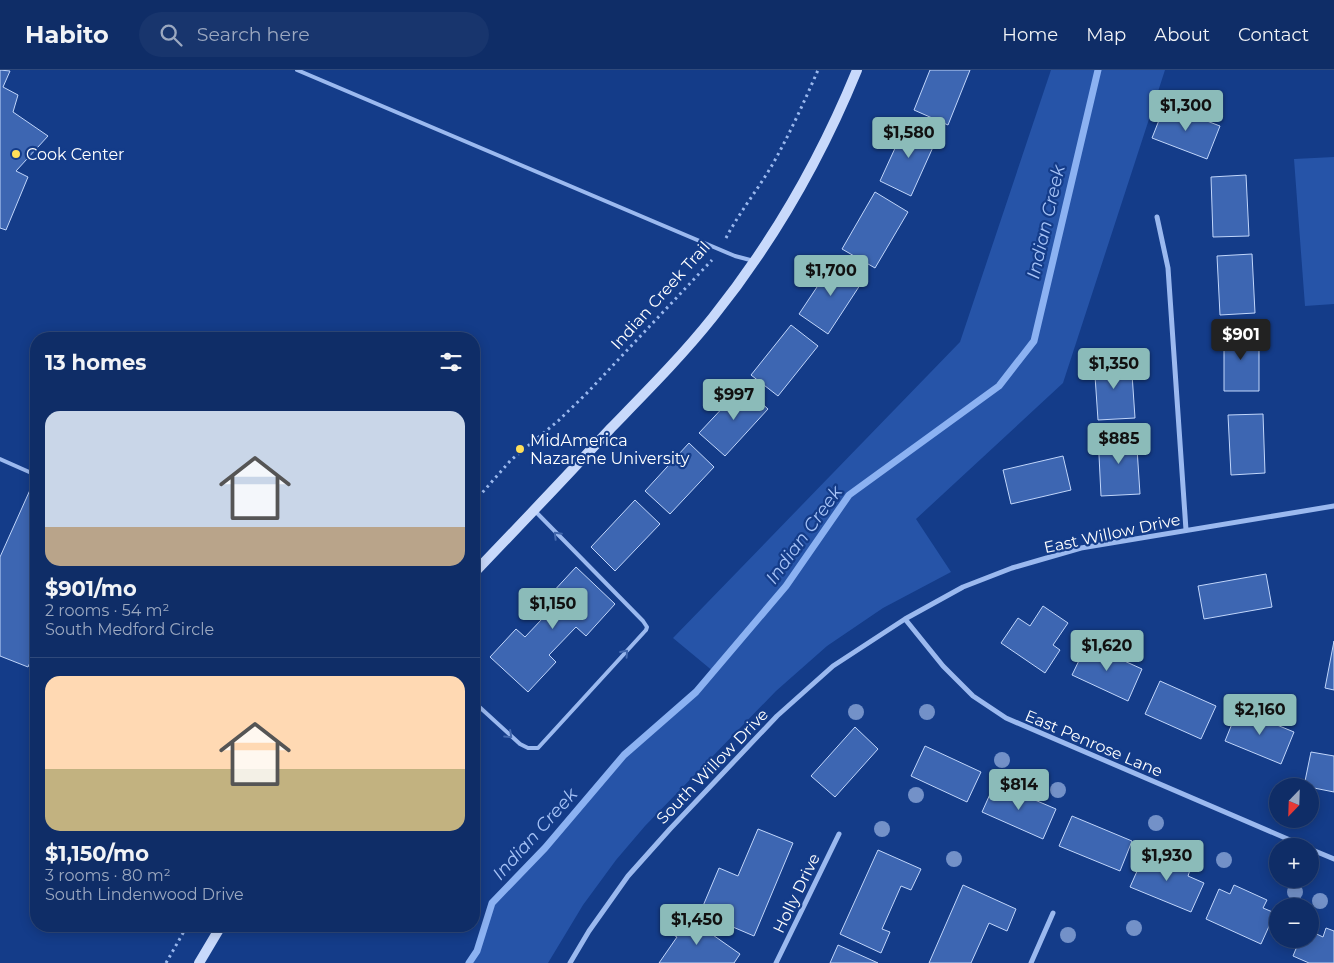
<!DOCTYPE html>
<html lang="en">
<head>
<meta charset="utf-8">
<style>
  :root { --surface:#0f2d67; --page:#18356d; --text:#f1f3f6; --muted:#9ba8c0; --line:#2f497b; --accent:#8bbbb9 }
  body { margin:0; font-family:Montserrat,sans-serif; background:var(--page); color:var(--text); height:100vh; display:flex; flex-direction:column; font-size:19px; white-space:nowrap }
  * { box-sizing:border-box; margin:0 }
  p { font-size:16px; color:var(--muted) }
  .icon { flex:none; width:28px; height:28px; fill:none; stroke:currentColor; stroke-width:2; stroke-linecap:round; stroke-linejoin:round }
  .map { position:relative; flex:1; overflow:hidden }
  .panel { position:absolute; left:30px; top:262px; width:450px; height:600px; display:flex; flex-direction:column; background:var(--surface); border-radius:20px; box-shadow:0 2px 12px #0003,0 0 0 1px var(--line) }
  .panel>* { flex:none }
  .needle { width:32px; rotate:203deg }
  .buttons { position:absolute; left:1269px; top:708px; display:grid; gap:10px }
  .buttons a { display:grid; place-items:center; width:50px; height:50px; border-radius:50%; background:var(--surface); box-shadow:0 2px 12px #0003,0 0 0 1px var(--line); font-size:25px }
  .price { position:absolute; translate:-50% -42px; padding:0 11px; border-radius:5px; background:var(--accent); color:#111; font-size:16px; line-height:32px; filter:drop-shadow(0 1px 2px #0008) }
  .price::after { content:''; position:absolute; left:50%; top:30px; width:15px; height:11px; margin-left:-8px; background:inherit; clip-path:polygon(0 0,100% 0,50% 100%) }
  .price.active { background:#222; color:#fff }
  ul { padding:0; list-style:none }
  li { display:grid; align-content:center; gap:10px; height:265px; padding:0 15px }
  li+li { border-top:1px solid var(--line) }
  li span { display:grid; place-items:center; height:155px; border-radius:15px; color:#555 }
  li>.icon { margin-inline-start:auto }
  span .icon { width:90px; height:90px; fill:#fffc; stroke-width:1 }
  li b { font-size:21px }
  h2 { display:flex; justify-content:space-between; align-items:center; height:60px; padding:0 15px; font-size:21px }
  header { display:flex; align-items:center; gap:30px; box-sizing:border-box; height:70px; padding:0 25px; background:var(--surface); border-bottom:1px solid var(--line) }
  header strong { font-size:24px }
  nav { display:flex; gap:28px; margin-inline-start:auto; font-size:18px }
  .search { width:350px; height:45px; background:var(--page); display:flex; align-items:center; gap:12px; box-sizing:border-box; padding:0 18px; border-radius:28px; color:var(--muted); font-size:19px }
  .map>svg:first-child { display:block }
  .green { fill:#2654a8 }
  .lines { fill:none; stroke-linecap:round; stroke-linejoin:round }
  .stream { stroke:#8cb2f2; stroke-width:7 }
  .building { fill:#3d66b2; stroke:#c1d6fb }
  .path { stroke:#9bb9ef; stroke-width:3; stroke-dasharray:2.5 4; stroke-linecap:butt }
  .lane { stroke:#9bb9ef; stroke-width:4 }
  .street { stroke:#9bb9ef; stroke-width:5 }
  .secondary { stroke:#c8d9fb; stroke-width:10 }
  .tree { fill:#7391c8 }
  .oneway { stroke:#4368ad }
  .poi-dot { fill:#ffdf59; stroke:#143c89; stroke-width:2 }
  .labels { text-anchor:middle; stroke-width:4.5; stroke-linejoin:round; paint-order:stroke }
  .poi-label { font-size:16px; fill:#fff; stroke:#143c89; text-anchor:start }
  .street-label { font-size:16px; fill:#fff; stroke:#143c89 }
  .water-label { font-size:18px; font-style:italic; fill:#a6c3f7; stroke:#143c89 }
</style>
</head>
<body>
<header>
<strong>Habito</strong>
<div class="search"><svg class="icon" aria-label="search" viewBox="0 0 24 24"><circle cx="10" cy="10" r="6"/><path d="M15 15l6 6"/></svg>Search here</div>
<nav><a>Home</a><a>Map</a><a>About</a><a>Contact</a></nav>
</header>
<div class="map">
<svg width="1334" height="893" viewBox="0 0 1334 893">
  <rect width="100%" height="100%" fill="#143c89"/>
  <path class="green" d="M 1051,0 L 1165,0 L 1063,313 L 916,449 L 951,502 L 883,538 L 827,576 L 776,621 L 645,756 L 616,790 L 583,835 L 548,893 L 469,893 L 477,881 L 492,833 L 545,778 L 624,685 L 696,622 L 714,602 L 673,568 L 960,272 Z
    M 1334,87 L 1334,234 L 1305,236 L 1294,89 Z"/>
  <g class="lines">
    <path class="stream" d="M 469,893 L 477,881 L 492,833 L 545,778 L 624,685 L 696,622 L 786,516 L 849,425 L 999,316 L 1034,271 L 1098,0"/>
  </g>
  <path class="building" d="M 0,0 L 10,1 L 3,17 L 18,25 L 13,42 L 48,66 L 16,101 L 28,107 L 6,160 L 0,158 Z
    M 930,0 L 970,0 L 948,55 L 914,40 Z
    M 1165,35 L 1220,56 L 1207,89 L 1152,68 Z
    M 907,52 L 938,66 L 911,126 L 880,111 Z
    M 1246,105 L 1249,166 L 1213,167 L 1211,107 Z
    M 875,122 L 908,142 L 875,198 L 842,179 Z
    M 1252,184 L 1255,243 L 1220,245 L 1217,186 Z
    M 835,190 L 864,209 L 828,264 L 799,244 Z
    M 791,255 L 818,276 L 778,326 L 751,305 Z
    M 1224,261 L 1259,262 L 1259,321 L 1224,321 Z
    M 1131,289 L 1135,348 L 1098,350 L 1094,291 Z
    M 743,316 L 768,339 L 725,386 L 699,363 Z
    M 1263,344 L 1265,403 L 1231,405 L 1228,345 Z
    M 1136,363 L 1140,424 L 1101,426 L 1098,365 Z
    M 689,373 L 714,397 L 670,444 L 645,421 Z
    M 1063,386 L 1071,420 L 1011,434 L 1003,400 Z
    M 30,420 L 36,422 L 36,579 L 28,597 L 0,586 L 0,487 Z
    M 635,430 L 660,454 L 615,501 L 591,477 Z
    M 576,497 L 615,534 L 586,566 L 576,557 L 549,585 L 556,592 L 528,622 L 490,587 L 516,559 L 525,567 L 559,531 L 551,524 Z
    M 1266,504 L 1272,537 L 1204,549 L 1198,516 Z
    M 1043,536 L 1068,553 L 1053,575 L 1060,580 L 1045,603 L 1001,573 L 1018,548 L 1030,556 Z
    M 1334,571 L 1334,620 L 1325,618 Z
    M 1087,574 L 1142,599 L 1128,631 L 1072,605 Z
    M 1160,611 L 1216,636 L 1201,669 L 1145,644 Z
    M 1238,639 L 1294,662 L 1281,694 L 1225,671 Z
    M 855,657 L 878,679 L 835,727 L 811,706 Z
    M 925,676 L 981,702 L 967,732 L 911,706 Z
    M 1311,682 L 1334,686 L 1334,722 L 1304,716 Z
    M 995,713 L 1056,739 L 1043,769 L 982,742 Z
    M 1072,746 L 1132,771 L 1120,801 L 1059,776 Z
    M 758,759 L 793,773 L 754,866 L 700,843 L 719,798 L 738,806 Z
    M 878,780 L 921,799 L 911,820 L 901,816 L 882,859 L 890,862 L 881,883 L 840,864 Z
    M 1146,781 L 1190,800 L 1188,806 L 1204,813 L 1191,842 L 1130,817 Z
    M 963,815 L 1016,839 L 1007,861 L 989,853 L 971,893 L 929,893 Z
    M 1234,815 L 1267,830 L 1263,838 L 1275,843 L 1261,874 L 1206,849 L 1219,819 L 1230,824 Z
    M 683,844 L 740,884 L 734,893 L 659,893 L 677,867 L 670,863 Z
    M 1326,858 L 1334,861 L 1334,893 L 1309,893 L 1293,886 L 1300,869 L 1310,869 L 1310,861 L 1323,867 Z
    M 838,875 L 878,893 L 830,893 Z"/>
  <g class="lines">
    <path class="path" d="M 726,168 C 740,141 760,117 775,90 C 791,61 805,30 818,0
      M 474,432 L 511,390 L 558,351 L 586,324 L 712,190
      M 166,893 L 187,856"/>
    <path class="lane" d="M 297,0 L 735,186 L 754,191
      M 0,389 L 36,405
      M 474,632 L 520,674 L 528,678 L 538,678 L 646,560 L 647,557 L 643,551 L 534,440"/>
    <path class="street" d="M 1157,147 L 1168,198 L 1186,460
      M 905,549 L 943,596 L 973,626 L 1006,648 L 1304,776
      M 1310,779 L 1334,789
      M 570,893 L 589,861 L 628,806 L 670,759 L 777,646 L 833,596 L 905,549 L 963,517 L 1012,498 L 1081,478 L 1334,436
      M 776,893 L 839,764
      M 1031,893 L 1053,843"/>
    <path class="secondary" d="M 474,503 C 520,455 566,407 611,358 C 646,322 682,286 713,247 C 773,172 821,88 857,0
      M 199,893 L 221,856"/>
  </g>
  <g class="tree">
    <circle cx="856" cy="642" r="8"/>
    <circle cx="927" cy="642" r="8"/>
    <circle cx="1002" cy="690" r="8"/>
    <circle cx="1058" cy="720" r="8"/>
    <circle cx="916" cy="725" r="8"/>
    <circle cx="1156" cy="753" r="8"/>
    <circle cx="882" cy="759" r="8"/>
    <circle cx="954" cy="789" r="8"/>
    <circle cx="1224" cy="790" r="8"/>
    <circle cx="1295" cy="822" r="8"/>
    <circle cx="1320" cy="831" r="8"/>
    <circle cx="1134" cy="858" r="8"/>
    <circle cx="1068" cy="865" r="8"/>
  </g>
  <defs><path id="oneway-chevron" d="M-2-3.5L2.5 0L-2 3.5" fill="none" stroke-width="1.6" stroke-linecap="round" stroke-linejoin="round" transform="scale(1.25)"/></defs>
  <g class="oneway">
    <use href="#oneway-chevron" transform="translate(557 465) rotate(-135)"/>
    <use href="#oneway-chevron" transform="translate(625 583) rotate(-48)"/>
    <use href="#oneway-chevron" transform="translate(509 665) rotate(43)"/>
  </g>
  <g class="poi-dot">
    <circle cx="16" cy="84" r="5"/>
    <circle cx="520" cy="379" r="5"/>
  </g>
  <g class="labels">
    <g class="poi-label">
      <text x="26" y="90">Cook Center</text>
      <text x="530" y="376">MidAmerica<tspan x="530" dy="18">Nazarene University</tspan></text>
    </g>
    <g class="street-label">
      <text transform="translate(660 225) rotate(-48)" y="6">Indian Creek Trail</text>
      <text transform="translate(1112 463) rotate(-12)" y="6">East Willow Drive</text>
      <text transform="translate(1094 673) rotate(23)" y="6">East Penrose Lane</text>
      <text transform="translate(712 696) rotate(-46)" y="6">South Willow Drive</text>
      <text transform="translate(796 823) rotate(-64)" y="6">Holly Drive</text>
    </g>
    <g class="water-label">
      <text transform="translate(1046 152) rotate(-77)" y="6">Indian Creek</text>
      <text transform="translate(804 465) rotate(-54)" y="6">Indian Creek</text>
      <text transform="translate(535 764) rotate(-48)" y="6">Indian Creek</text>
    </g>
  </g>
</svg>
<div class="buttons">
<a><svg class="needle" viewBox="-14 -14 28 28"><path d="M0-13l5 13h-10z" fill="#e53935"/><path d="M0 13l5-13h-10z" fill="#9ba8c0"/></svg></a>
<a>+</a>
<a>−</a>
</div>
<b class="price" style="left:1186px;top:62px">$1,300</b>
<b class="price" style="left:909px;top:89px">$1,580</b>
<b class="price" style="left:831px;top:227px">$1,700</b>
<b class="price active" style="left:1241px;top:291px">$901</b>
<b class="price" style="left:1114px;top:320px">$1,350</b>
<b class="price" style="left:734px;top:351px">$997</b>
<b class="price" style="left:1119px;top:395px">$885</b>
<b class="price" style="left:553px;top:560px">$1,150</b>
<b class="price" style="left:1107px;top:602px">$1,620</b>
<b class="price" style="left:1260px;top:666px">$2,160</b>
<b class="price" style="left:1019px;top:741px">$814</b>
<b class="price" style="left:1167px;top:812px">$1,930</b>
<b class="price" style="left:697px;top:876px">$1,450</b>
<section class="panel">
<h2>13 homes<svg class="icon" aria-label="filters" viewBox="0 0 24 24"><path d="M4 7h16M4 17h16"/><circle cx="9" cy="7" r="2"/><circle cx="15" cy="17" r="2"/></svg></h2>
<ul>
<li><span style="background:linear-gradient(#c9d6e8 75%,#b9a48a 0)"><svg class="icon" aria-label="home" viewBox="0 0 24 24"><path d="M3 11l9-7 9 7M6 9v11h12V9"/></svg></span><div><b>$901/mo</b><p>2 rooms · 54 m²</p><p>South Medford Circle</p></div></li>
<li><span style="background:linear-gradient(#ffd9b3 60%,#c2b280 0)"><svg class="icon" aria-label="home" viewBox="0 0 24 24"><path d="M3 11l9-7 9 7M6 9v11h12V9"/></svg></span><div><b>$1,150/mo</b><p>3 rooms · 80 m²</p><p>South Lindenwood Drive</p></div></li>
</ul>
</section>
</div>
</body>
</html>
